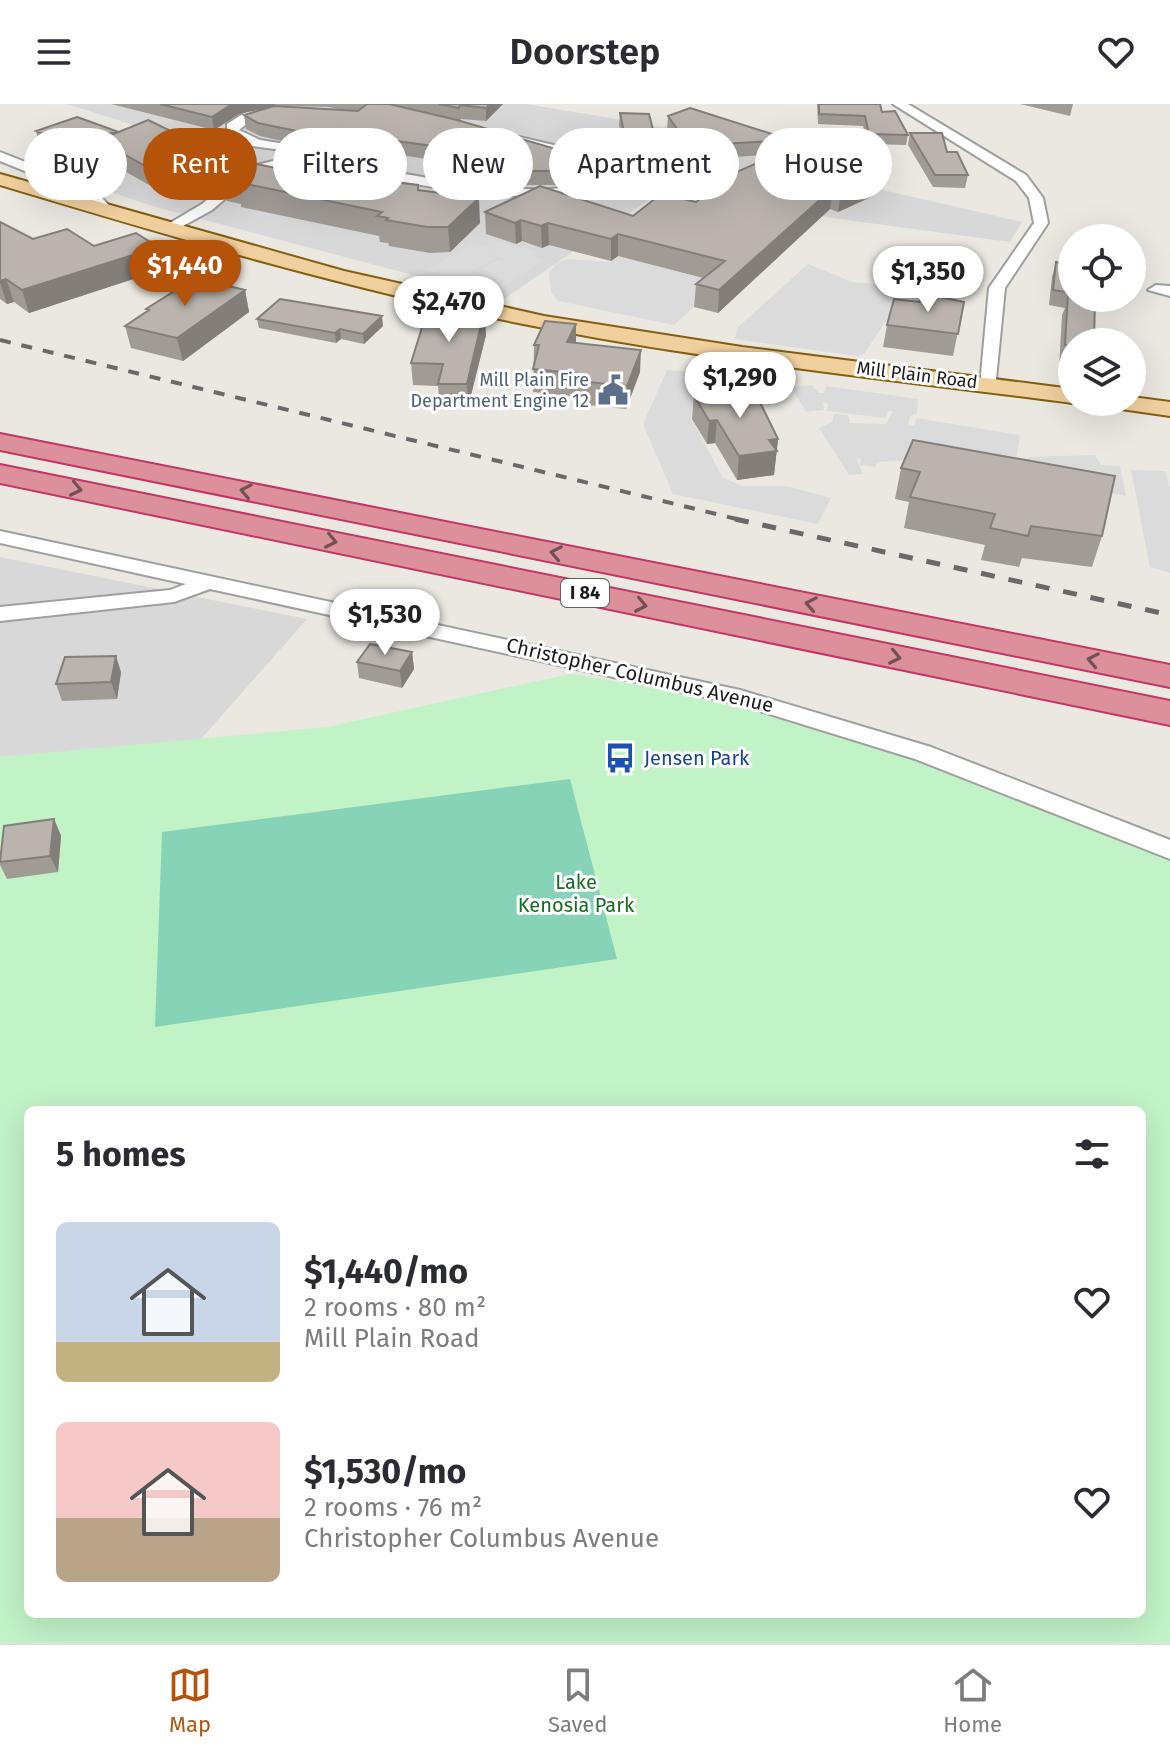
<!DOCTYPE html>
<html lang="en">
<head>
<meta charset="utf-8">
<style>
  :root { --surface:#fff; --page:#f7f7f7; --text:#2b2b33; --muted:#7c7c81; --line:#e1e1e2; --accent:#b45309 }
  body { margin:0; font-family:"Fira Sans",sans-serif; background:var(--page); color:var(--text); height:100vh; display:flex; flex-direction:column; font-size:30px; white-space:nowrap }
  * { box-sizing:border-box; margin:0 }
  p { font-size:26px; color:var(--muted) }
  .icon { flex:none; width:44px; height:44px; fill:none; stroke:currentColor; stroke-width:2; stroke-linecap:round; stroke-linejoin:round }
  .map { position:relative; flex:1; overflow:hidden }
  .details { position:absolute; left:24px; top:1002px; width:1122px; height:512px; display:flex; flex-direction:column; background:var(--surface); border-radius:12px; box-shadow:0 8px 32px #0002 }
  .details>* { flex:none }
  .hud { position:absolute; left:24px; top:24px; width:1122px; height:72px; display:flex; gap:16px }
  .controls { position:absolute; left:1058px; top:120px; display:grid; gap:16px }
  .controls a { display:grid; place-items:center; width:88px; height:88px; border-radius:50%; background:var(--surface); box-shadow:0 8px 32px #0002; font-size:40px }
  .price { position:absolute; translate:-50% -68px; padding:0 18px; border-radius:28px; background:#fff; color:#222; font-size:26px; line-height:52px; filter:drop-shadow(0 2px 4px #0008) }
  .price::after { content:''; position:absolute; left:50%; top:48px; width:24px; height:18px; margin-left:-12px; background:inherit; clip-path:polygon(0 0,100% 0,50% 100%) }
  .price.selected { background:var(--accent); color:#fff }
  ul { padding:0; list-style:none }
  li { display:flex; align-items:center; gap:24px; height:200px; padding:0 32px }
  li span { display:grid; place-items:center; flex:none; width:224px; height:160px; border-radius:12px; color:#555 }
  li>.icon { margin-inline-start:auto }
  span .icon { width:96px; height:96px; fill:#fffc; stroke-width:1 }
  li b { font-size:34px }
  h2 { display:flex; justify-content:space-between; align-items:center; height:96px; padding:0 32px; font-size:34px }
  .tag { padding:0 28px; border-radius:36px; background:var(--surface); box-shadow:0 8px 32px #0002; font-size:28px; line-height:72px }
  .tag.selected { background:var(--accent); color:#fff }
  header { display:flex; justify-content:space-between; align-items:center; height:104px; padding:0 32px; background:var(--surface); font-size:36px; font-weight:600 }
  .dock { display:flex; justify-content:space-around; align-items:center; height:112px; border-top:2px solid var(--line); background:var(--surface); font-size:22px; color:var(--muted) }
  .dock a { display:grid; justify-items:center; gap:4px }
  .dock .selected { color:var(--accent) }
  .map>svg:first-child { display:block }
  .residential { fill:#d9d8d8 }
  .park { fill:#c1f3c6; fill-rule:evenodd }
  .pitch { fill:#86d3b7 }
  .parking { fill:#dbdbdb }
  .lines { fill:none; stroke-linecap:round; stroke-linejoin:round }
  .minor-casing { stroke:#9f9f9f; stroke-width:4 }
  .major-casing { stroke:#835f0f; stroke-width:4 }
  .highway-casing { stroke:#c33563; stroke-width:4 }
  .minor { fill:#fff; fill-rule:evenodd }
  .major { fill:#f1d0a0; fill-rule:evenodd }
  .highway { fill:#dc909c; fill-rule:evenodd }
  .rail-far1 { stroke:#696969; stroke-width:4; stroke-dasharray:11 11; stroke-linecap:butt }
  .rail { stroke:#696969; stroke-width:5; stroke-dasharray:14 14; stroke-linecap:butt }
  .wall { fill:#a19b96; fill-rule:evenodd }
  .shaded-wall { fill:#837e7a }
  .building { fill:#bbb4ae; stroke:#837e7a; stroke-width:2 }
  .oneway { stroke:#725055 }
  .labels { text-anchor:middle; stroke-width:6; stroke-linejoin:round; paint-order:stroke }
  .far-street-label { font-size:18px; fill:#1b1b1b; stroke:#fff }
  .far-service-label { font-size:18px; fill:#4e5e75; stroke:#fff; text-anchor:end }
  .shield { fill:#fff; stroke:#5f5f5f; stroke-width:2 }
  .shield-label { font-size:18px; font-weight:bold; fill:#1b1b1b }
  .street-label { font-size:20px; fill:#1b1b1b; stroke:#fff }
  .transit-label { font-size:20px; fill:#164399; stroke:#fff; text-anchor:start }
  .park-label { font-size:20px; fill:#166c1f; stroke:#fff }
</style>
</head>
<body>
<header><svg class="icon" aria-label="menu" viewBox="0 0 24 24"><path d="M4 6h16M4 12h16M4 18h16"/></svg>Doorstep<svg class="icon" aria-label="heart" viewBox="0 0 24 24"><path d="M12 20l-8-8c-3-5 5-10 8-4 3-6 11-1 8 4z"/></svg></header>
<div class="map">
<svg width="1170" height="1539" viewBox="0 0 1170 1539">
  <rect width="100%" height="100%" fill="#ebe8e1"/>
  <path class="residential" d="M 67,0 L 526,0 L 663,23 L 699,10 L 849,60 L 883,86 L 1022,118 L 1010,138 L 832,114 L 672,80 L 504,195 L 159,104 L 90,81 L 187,38 Z
    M 0,453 L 307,515 L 201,635 L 0,653 Z"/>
  <path class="park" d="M 570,570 L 721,594 L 914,641 L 1170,739 L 1170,1539 L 0,1539 L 0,653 L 327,623 ZM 28,1006 L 1142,1006 L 1142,1510 L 28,1510 Z"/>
  <path class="pitch" d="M 570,675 L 617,855 L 155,923 L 162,728 Z"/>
  <path class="parking" d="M 493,137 L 536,147 L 532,152 L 544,156 L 500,185 L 463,176 L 497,156 L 510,158 L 492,150 L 486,151 L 496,154 L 461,174 L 425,167 L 471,140 L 485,142 Z
    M 618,152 L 720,179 L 674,221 L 558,197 L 551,188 L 549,169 L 555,160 L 568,155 L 610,158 Z
    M 808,160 L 852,178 L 939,187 L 952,194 L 947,214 L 889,212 L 864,250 L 857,252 L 735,235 L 737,224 Z
    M 667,266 L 703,268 L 738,288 L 740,308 L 691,314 L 723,374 L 743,382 L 787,382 L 831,394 L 818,420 L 673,390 L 643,320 Z
    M 812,281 L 819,289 L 824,289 L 826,282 L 918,295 L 917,309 L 910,312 L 908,321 L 914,322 L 916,314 L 1020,331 L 1015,364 L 1032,362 L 1027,355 L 1030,353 L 1095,351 L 1101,361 L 1120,362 L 1126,392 L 911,356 L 877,358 L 875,363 L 860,361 L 861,355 L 856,354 L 863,370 L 849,371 L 819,324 L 833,317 L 833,310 L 848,311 L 850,319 L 886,320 L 893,307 L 887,307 L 886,314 L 827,307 L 828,300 L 823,298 L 824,306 L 806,308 L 791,283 Z
    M 1131,366 L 1165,367 L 1170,385 L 1170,469 L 1150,463 Z"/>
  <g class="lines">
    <g class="minor-casing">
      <path id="minor" d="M 893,0 L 908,0 L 1026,71 L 1043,94 L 1048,119 L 1005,184 L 995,285 L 989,286 L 980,281 L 989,184 L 1034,119 L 1029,94 L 1016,77 Z
        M 277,3 L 283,7 L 281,10 L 254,14 L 239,26 L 260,36 L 310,44 L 310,50 L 252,42 L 227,28 L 227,20 L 246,8 Z
        M 515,32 L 579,47 L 608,60 L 610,69 C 563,120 381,72 316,61 L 285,62 L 263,68 L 247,76 L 212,106 L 172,128 L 160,125 L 202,100 L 237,70 L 253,62 L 285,54 L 316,53 C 372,63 533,100 581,79 C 586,76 592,71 596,68 L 570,53 L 510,39 L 508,36 Z
        M 0,48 L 94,85 L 114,107 L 102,110 L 84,91 L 0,57 Z
        M 1170,182 L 1170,192 L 1148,186 L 1156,181 Z
        M 0,427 L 740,586 L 931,643 L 1170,736 L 1170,755 L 915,655 L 737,600 L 210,485 L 174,498 L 0,517 L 0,503 L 170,486 L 186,480 L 0,439 Z"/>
    </g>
    <g class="major-casing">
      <path id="major" d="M 0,70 L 344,167 L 544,212 L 742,243 L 1072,285 L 1072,298 L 1076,298 L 1072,299 C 896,276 719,258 544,224 C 360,189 180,135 0,81 Z
        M 1132,293 L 1170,298 L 1170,312 L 1121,305 L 1109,298 L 1132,298 Z"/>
    </g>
    <g class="highway-casing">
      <path id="highway" d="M 0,330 L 1170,561 L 1170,583 L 0,346 Z
        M 0,361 L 1170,597 L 1170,621 L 0,379 Z"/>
    </g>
    <use href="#minor" class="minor"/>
    <use href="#major" class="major"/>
    <use href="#highway" class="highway"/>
    <path class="rail-far1" d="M 0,236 L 745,417"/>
    <path class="rail" d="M 735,415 L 1170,511"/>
  </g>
  <path class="wall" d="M 111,0 L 503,0 L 486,17 L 461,15 L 460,17 L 590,55 L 589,69 L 557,81 L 506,81 L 427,68 L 426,55 L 355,44 L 346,49 L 313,44 L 260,32 L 246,25 L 244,11 L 267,4 L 239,10 L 214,26 ZM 284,2 L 329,3 L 338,5 Z
    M 817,0 L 880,0 L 882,8 L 908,31 L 906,41 L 868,40 L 863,22 L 818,20 Z
    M 1020,0 L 1073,0 L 1070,12 Z
    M 620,9 L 653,26 L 653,40 L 626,52 L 619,22 Z
    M 668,12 L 791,36 L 790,45 L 863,52 L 861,62 L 874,72 L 871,93 L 838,108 L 830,105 L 718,209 L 694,203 L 696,180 L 703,174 L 618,152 L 611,157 L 549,141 L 542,144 L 522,137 L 516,140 L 486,130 L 485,108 L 633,112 L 696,98 L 778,50 L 688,56 L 667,26 Z
    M 36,27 L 117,29 L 226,54 L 228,67 L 295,68 L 418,86 L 480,119 L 450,148 L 430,149 L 389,142 L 388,139 L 380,138 L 379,132 L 241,103 L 241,100 L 227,97 L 223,78 L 207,92 L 184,86 L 174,89 L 158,86 L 103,55 L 103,53 L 80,62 L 41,47 Z
    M 910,29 L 947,48 L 968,71 L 965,84 L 933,83 L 908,41 Z
    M 0,118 L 33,135 L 94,142 L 164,165 L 29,209 L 14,198 L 7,200 L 0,195 Z
    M 1056,158 L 1072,160 L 1072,266 L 1059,264 L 1062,211 L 1065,204 L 1049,201 L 1052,173 Z
    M 245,186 L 249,208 L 183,257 L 131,244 L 125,222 L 147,207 L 146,205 Z
    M 919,198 L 964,198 L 953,252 L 883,243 L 887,221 Z
    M 484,208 L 486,231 L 468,303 L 440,303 L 438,282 L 413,281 L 411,259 Z
    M 257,215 L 383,222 L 364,240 L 341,235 L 336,239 L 259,224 Z
    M 576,239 L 640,268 L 626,305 L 578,300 L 578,293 L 533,288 L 534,241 Z
    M 694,291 L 778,335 L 774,371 L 737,376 L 715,339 L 707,340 L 692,315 Z
    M 913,336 L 1102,432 L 1092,463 L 1022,454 L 1019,463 L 981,456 L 985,441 L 904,424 L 909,398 L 895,395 L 901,364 Z
    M 412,548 L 414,565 L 402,584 L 359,574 L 357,558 Z
    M 121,568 L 117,595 L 62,597 L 56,580 Z
    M 54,715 L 61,732 L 58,768 L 7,775 L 0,761 L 0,752 Z"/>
  <path class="shaded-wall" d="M 232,0 L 275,0 L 275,2 L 239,10 L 214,26 L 212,13 Z
    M 490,0 L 503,0 L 486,17 L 486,4 Z
    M 653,26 L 653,40 L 626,52 L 626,38 Z
    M 116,27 L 121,47 L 99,36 L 103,53 L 80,62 L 75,42 Z
    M 353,31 L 355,44 L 346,49 L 345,35 Z
    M 863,52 L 860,73 L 851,55 Z
    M 226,54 L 229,73 L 222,72 L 223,78 L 207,92 L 203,72 Z
    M 590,55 L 589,69 L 557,81 L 557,67 Z
    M 180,67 L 184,86 L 174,89 L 169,70 Z
    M 874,72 L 871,93 L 838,108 L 841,87 Z
    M 833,84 L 830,105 L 718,209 L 719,186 Z
    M 479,94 L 480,119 L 450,148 L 448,123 Z
    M 521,116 L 522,137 L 516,140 L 515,119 Z
    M 548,119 L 549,141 L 542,144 L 541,122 Z
    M 618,130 L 618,152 L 611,157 L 611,135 Z
    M 158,143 L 164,165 L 29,209 L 22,186 Z
    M 6,175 L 14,198 L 7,200 L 0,179 L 0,177 Z
    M 245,186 L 249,208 L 183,257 L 177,234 Z
    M 484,208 L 486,231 L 468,303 L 467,280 Z
    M 382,212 L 383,222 L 364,240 L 363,230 Z
    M 576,220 L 576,242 L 567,238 Z
    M 340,225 L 341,235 L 336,239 L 335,229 Z
    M 641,246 L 640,268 L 626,305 L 627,282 Z
    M 717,316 L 715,339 L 707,340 L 709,317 Z
    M 778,335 L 774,371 L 737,376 L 739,352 L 769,336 Z
    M 412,548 L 414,565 L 402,584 L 400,567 Z
    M 116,552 L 121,568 L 117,595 L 111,578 Z
    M 54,715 L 61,732 L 58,768 L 50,752 Z"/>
  <path class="building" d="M 160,0 L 232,0 L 212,13 Z
    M 367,0 L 389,0 L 457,16 L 590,55 L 557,67 L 506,67 L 426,54 L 440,43 L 353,31 L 345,35 L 311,30 L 258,19 L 244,11 L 274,2 L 358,7 Z
    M 439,0 L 490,0 L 486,4 L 460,1 L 459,4 Z
    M 819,0 L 880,0 L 882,8 L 895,7 L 908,31 L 869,30 L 865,12 L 819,10 Z
    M 690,4 L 791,36 L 689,42 L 668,12 Z
    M 620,9 L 649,10 L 653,26 L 626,38 Z
    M 77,13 L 116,27 L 75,42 L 36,27 Z
    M 148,16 L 226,54 L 203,72 L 180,67 L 169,70 L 154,67 L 99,36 Z
    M 910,29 L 942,29 L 947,48 L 957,48 L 968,71 L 935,71 Z
    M 812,35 L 863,52 L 851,55 L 874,72 L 841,87 L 833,84 L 719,186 L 696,180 L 725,157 L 618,130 L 611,135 L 548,119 L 541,122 L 521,116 L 515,119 L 485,108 L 540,82 L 633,112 L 661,90 L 696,98 L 732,70 Z
    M 242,57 L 295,68 L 299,66 L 418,81 L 418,86 L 479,94 L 448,123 L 427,123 L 386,116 L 388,114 L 377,112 L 382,108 L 237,78 L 240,76 L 222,72 Z
    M 0,118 L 33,135 L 67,125 L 94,142 L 136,129 L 158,143 L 22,186 L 6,175 L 0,177 Z
    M 1056,158 L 1072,160 L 1072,189 L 1053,186 Z
    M 195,174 L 245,186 L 177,234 L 125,222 L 149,206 L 146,205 Z
    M 1068,189 L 1072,190 L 1072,194 L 1095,194 L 1094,238 L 1072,238 L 1072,242 L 1065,241 Z
    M 926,190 L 964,198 L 958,230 L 887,221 L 894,195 L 919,198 Z
    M 280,195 L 382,212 L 363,230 L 340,225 L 335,229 L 257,215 Z
    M 427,207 L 484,208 L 467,280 L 438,280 L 443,260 L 411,259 Z
    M 545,217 L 576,220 L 567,238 L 641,246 L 627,282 L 578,277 L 581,270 L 533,265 L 539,241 L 534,241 Z
    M 753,284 L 778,335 L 769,336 L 777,347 L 739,352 L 717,316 L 709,317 L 694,291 Z
    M 913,336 L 1115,372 L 1102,432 L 1031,422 L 1028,432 L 990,424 L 995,410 L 910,393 L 920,368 L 901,364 Z
    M 370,540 L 412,548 L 400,567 L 357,558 Z
    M 116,552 L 111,578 L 56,580 L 65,553 Z
    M 54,715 L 50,752 L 0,758 L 4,722 Z"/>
  <defs><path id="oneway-chevron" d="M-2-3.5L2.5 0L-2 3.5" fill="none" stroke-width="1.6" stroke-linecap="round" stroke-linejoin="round" transform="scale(2)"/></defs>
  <g class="oneway">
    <use href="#oneway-chevron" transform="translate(76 385) rotate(12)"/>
    <use href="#oneway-chevron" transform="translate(246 387) rotate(-169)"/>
    <use href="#oneway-chevron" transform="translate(331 437) rotate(12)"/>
    <use href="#oneway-chevron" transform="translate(556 449) rotate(-169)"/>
    <use href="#oneway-chevron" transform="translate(811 500) rotate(-169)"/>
    <use href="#oneway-chevron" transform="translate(641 501) rotate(12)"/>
    <use href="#oneway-chevron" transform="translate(895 553) rotate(12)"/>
    <use href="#oneway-chevron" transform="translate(1093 556) rotate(-169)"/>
  </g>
  <defs>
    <g id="civic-bare" transform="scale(2.4)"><path d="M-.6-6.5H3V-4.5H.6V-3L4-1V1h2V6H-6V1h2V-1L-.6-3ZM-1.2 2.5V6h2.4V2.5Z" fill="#5c6f8a" stroke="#fff" stroke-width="2.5" paint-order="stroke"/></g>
    <g id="bus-bare" transform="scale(2.4)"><path d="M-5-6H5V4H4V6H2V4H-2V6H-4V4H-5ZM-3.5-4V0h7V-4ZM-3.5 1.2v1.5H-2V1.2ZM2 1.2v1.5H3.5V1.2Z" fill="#1a4fb4" stroke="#fff" stroke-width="2.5" paint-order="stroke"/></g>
  </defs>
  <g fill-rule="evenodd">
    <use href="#civic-bare" x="613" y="286"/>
    <use href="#bus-bare" x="620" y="654"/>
  </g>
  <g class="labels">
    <g class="far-street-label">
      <text transform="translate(917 271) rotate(7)" y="6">Mill Plain Road</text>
    </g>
    <g class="far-service-label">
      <text x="589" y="282">Mill Plain Fire<tspan x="589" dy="21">Department Engine 12</tspan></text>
    </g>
    <rect class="shield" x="561" y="475" width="48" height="28" rx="6"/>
    <g class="shield-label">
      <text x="585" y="495">I 84</text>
    </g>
    <g class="street-label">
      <text transform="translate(640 571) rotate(13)" y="7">Christopher Columbus Avenue</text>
    </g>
    <g class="transit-label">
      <text x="644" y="661">Jensen Park</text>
    </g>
    <g class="park-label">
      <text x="576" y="785">Lake<tspan x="576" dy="23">Kenosia Park</tspan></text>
    </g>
  </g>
</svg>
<div class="controls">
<a><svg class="icon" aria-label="locate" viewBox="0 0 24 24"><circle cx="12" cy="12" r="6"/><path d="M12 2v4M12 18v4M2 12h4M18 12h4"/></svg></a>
<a><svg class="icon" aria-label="layers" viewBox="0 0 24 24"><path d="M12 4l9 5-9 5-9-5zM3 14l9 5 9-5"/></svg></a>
</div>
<b class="price selected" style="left:185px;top:204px">$1,440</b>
<b class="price" style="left:928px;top:210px">$1,350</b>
<b class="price" style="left:449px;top:240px">$2,470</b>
<b class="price" style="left:740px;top:316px">$1,290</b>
<b class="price" style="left:385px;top:553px">$1,530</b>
<div class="hud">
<a class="tag">Buy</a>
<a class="tag selected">Rent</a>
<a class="tag">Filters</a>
<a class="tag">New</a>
<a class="tag">Apartment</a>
<a class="tag">House</a>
</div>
<section class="details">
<h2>5 homes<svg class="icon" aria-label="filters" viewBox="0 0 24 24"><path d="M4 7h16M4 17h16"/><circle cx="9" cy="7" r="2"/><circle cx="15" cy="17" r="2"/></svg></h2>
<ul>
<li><span style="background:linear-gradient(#c9d6e8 75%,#c2b280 0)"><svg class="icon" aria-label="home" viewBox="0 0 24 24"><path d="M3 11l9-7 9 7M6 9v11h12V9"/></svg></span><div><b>$1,440/mo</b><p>2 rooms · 80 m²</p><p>Mill Plain Road</p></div><svg class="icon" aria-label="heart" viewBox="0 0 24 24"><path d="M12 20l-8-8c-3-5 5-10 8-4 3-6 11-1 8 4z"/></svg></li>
<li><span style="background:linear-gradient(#f6c9c9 60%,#b9a48a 0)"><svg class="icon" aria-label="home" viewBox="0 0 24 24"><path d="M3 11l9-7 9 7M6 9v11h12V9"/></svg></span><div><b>$1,530/mo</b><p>2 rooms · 76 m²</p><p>Christopher Columbus Avenue</p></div><svg class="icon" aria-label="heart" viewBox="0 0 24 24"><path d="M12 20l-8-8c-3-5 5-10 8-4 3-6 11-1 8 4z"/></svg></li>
</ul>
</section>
</div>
<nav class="dock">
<a class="selected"><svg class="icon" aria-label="map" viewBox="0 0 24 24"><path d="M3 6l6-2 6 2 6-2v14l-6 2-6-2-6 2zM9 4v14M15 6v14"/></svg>Map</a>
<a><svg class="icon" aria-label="saved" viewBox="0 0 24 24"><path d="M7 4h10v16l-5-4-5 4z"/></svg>Saved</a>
<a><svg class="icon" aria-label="home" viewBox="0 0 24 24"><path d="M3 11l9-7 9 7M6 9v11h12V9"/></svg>Home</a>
</nav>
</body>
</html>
